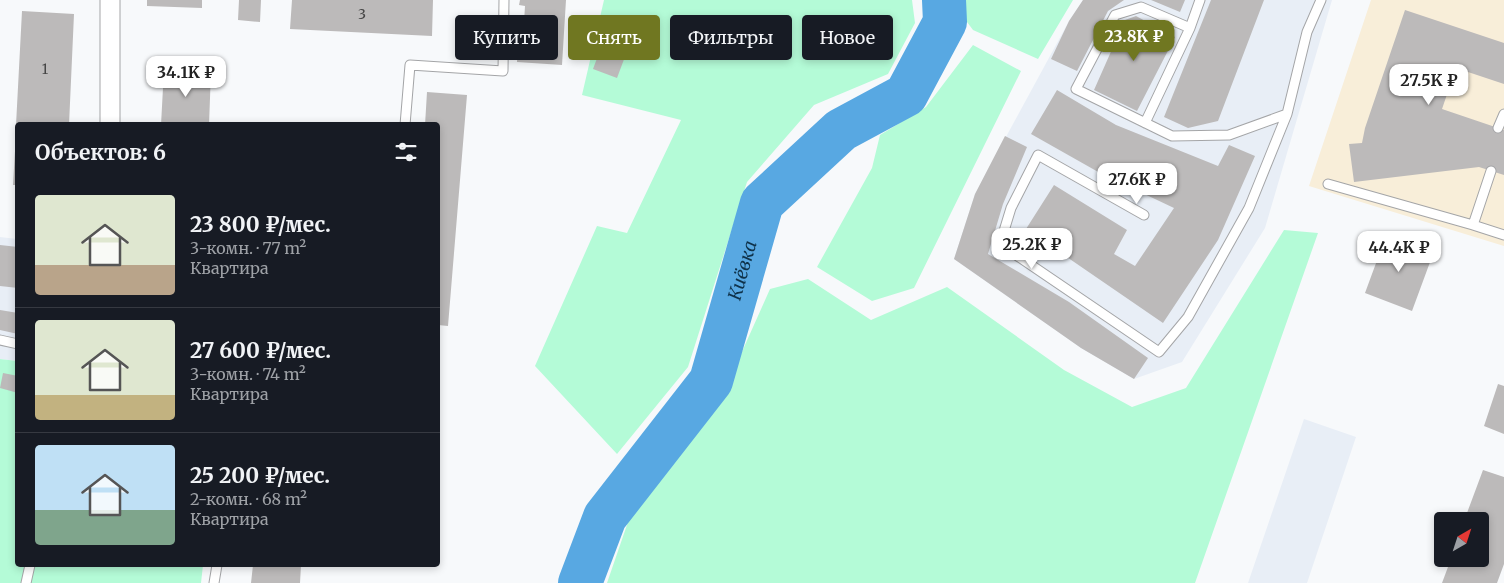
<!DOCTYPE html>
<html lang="ru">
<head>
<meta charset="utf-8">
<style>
  :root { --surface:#171b24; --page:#242831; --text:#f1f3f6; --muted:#9ea1a6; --line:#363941; --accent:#707721 }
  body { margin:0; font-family:Merriweather,serif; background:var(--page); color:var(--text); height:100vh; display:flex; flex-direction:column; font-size:19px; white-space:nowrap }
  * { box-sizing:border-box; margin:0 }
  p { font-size:16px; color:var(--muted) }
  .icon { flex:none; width:28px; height:28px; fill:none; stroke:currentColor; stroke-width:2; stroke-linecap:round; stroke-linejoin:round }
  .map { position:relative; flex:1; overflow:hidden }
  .details { position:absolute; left:15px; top:122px; width:425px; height:445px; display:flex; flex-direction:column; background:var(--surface); border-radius:5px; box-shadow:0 2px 8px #0003 }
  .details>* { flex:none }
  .top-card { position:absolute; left:455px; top:15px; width:475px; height:45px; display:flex; gap:10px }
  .needle { width:32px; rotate:39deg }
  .fabs { position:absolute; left:1434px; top:512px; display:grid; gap:10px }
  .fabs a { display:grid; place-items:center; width:55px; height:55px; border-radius:5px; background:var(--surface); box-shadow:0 2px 8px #0003; font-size:25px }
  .price { position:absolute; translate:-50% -42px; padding:0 11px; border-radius:10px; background:#fff; color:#222; font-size:16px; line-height:32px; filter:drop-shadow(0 1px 2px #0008) }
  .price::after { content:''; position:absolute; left:50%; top:30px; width:15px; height:11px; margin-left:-8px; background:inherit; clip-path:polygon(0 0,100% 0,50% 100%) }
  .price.current { background:var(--accent); color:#fff }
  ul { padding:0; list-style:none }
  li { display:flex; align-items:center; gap:15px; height:125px; padding:0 20px }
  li+li { border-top:1px solid var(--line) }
  li span { display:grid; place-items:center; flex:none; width:140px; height:100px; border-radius:5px; color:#555 }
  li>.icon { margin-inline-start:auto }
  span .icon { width:60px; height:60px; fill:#fffc; stroke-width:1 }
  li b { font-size:21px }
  h2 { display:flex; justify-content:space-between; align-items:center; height:60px; padding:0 20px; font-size:21px }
  .chip { padding:0 18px; border-radius:5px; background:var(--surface); box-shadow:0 2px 8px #0003; font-size:18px; line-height:45px }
  .chip.current { background:var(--accent); color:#fff }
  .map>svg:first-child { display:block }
  .built { fill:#e8eef6 }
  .education { fill:#f8eed9 }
  .green { fill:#b4fbd7 }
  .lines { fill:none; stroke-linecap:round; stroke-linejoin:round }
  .river { stroke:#58a8e2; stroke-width:44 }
  .building { fill:#bcbaba }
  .service-casing { stroke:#a4a5a7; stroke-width:11 }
  .minor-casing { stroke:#a4a5a7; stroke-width:21 }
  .service { stroke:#fff; stroke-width:9 }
  .minor { stroke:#fff; stroke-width:19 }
  .labels { text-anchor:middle; stroke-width:4.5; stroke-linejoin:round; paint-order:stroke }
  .number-label { font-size:14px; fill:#464646 }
  .water-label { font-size:18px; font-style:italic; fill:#0f324a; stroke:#fff }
</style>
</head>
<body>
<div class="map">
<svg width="1504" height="583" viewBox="0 0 1504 583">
  <rect width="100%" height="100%" fill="#f7f9fb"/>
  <path class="built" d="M 1083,0 L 1332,0 L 1265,228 L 1182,362 L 1134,379 L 1081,348 L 954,259 L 975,194 L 1069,21 Z
    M 0,237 L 17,239 L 17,361 L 0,359 Z
    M 1304,419 L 1356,437 L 1307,583 L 1248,583 Z"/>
  <path class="education" d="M 1371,0 L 1504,0 L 1504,246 L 1309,186 Z"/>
  <path class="green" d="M 604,0 L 912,0 L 915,23 L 888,74 L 814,105 L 747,182 L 688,367 L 617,454 L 535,366 L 597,226 L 627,233 L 681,120 L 582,95 Z
    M 959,0 L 1073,0 L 1038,59 L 973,30 L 961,14 Z
    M 973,45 L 1021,71 L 914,288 L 872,301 L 817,267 L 872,168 L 880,135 L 926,107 Z
    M 1284,230 L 1318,233 L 1195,583 L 607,583 L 629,519 L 719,403 L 770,289 L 808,279 L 871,320 L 947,287 L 1064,370 L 1132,407 L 1186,388 Z
    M 0,359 L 17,361 L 18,565 L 203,565 L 201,583 L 0,583 Z"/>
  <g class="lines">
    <path class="river" id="s1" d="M 580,583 L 605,517 L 711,381 L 762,203 L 841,130 L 906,95 L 945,22 L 944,0"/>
  </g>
  <path class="building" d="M 147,0 L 202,0 L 202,8 L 147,6 Z
    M 239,0 L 261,0 L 260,22 L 238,20 Z
    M 292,0 L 433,0 L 432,36 L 290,29 Z
    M 520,0 L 566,0 L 562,65 L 517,62 L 518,39 L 523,39 L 525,6 L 519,5 Z
    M 1083,0 L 1124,0 L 1108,11 L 1077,71 L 1051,59 L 1069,21 Z
    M 1151,0 L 1185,0 L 1180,12 Z
    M 1211,0 L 1264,0 L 1218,121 L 1188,128 L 1164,117 Z
    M 1405,10 L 1504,43 L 1504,84 L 1456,68 L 1442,109 L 1504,130 L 1504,175 L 1479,167 L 1354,182 L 1349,144 L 1362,143 L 1365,128 Z
    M 22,11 L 74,14 L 69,125 L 16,125 Z
    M 1136,16 L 1175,37 L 1137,111 L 1094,90 L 1125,20 Z
    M 610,18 L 647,26 L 644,44 L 606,36 Z
    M 602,45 L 626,54 L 617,78 L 593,69 Z
    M 164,69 L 211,71 L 209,125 L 161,125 Z
    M 1057,90 L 1116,125 L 1218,166 L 1229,145 L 1255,156 L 1218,240 L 1163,323 L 1026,229 L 1054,185 L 1127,230 L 1114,254 L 1135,266 L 1174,208 L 1100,173 L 1031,134 Z
    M 427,92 L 467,95 L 448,326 L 438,325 L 438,125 L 425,125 Z
    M 16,134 L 18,134 L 18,185 L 13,185 Z
    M 1005,136 L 1027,147 L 1003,204 L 988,254 L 1069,302 L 1148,358 L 1134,379 L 1081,348 L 954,259 L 975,194 Z
    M 1386,236 L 1433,254 L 1412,311 L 1365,293 Z
    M 0,245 L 18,247 L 18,288 L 0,286 Z
    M 0,310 L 18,313 L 18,334 L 0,330 Z
    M 3,373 L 18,376 L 18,393 L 0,388 Z
    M 1498,384 L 1504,386 L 1504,434 L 1484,426 Z
    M 1483,470 L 1504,477 L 1504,564 L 1497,583 L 1442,583 L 1451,559 L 1480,559 L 1480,521 L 1464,521 Z
    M 253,565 L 301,565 L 300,583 L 251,583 Z"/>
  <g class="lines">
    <g class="service-casing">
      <path id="service" d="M 1190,28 L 1200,0
        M 1145,123 L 1190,28 L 1141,7 L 1115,15 L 1076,89 L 1172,136 L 1229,135 L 1287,114 L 1307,32 L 1321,0
        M 405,125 L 410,65 L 503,71 L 504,0
        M 1498,128 L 1504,114
        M 1491,171 L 1473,225 L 1504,235
        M 1328,184 L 1473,225
        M 1144,215 L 1038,155 L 1011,208 L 1000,244 L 1159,352 L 1188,317 L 1249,208 L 1287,114
        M 0,340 L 18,344
        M 26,583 L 30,565
        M 214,583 L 217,565"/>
    </g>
    <g class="minor-casing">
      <path id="minor" d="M 110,125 L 110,0"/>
    </g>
    <use href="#service" class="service"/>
    <use href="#minor" class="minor"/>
  </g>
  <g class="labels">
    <g class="number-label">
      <text x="362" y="19">3</text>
      <text x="45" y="74">1</text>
    </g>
    <g class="water-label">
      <text dy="6" stroke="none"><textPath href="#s1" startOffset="358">Киёвка</textPath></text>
    </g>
  </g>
</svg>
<div class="fabs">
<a><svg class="needle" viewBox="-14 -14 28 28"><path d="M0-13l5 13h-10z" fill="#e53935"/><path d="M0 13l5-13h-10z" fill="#9ea1a6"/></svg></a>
</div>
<b class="price current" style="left:1134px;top:62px">23.8K ₽</b>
<b class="price" style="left:186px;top:98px">34.1K ₽</b>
<b class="price" style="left:1429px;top:106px">27.5K ₽</b>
<b class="price" style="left:1137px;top:205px">27.6K ₽</b>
<b class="price" style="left:1032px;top:270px">25.2K ₽</b>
<b class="price" style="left:1399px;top:273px">44.4K ₽</b>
<div class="top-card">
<a class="chip">Купить</a>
<a class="chip current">Снять</a>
<a class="chip">Фильтры</a>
<a class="chip">Новое</a>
</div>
<section class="details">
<h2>Объектов: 6<svg class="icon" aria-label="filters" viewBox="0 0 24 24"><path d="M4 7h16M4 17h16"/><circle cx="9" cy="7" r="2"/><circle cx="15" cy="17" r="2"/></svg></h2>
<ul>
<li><span style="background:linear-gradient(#dfe7d0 70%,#b9a48a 0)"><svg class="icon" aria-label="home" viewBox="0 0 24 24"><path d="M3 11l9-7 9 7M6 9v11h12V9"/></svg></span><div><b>23 800 ₽/мес.</b><p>3-комн. · 77 m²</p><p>Квартира</p></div></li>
<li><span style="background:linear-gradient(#dfe7d0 75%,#c2b280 0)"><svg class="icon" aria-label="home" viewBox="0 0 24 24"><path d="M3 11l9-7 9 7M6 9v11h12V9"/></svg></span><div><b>27 600 ₽/мес.</b><p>3-комн. · 74 m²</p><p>Квартира</p></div></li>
<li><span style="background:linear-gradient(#bfe0f5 65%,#7fa58c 0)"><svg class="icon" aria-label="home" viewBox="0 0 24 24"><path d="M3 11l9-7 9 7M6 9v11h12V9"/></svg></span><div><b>25 200 ₽/мес.</b><p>2-комн. · 68 m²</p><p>Квартира</p></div></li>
</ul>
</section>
</div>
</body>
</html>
